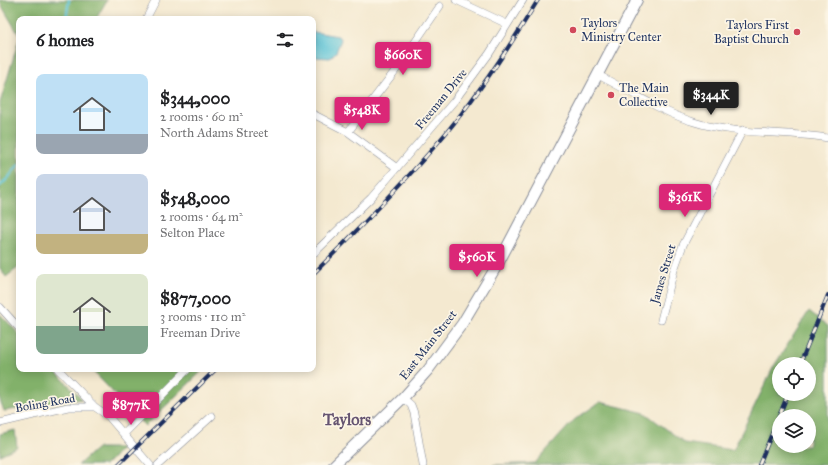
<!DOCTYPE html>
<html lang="en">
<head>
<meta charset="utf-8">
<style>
  :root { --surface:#fff; --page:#f2f2f2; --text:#202124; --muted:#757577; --accent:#db2777 }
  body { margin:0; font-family:"IM FELL Great Primer",serif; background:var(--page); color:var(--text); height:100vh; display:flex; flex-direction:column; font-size:15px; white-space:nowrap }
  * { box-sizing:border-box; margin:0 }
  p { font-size:13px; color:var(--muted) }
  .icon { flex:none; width:22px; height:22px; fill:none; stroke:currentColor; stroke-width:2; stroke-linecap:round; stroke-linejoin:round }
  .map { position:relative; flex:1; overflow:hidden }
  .details { position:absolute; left:16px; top:16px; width:300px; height:356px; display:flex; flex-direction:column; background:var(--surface); border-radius:8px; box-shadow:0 2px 10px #0003 }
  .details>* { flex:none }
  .buttons { position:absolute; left:772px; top:357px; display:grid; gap:8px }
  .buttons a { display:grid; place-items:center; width:44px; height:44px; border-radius:50%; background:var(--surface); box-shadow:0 2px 10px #0003; font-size:20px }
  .price { position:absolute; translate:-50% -34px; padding:0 9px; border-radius:4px; background:var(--accent); color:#fff; font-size:13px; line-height:26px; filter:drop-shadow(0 1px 2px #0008) }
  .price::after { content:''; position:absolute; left:50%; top:24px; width:12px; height:9px; margin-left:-6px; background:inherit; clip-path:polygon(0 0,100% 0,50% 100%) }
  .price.selected { background:#222; color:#fff }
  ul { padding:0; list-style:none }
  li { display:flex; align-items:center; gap:12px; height:100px; padding:0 20px }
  li span { display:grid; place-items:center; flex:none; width:112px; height:80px; border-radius:8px; color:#555 }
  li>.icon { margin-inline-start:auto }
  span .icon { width:48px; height:48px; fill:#fffc; stroke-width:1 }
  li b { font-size:17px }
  h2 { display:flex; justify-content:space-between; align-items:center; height:48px; padding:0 20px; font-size:17px }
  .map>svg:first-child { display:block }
  .forest { fill:#82b16b; stroke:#4e7064; fill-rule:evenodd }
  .water { fill:#5cc4d8; stroke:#3c7a9b }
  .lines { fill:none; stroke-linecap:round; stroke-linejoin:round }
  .stream { stroke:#5cc4d8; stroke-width:2.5 }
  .street-casing { stroke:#888c97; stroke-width:8 }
  .secondary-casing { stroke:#888c97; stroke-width:12 }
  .street { stroke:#fff; stroke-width:7 }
  .secondary { stroke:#fff; stroke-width:10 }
  .rail-casing { stroke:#1b2f5e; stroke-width:4 }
  .rail { stroke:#fcf5e5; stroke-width:2.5; stroke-dasharray:8; stroke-linecap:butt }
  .poi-dot { fill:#d1495b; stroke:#fcf5e5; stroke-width:1.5 }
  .labels { text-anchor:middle; stroke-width:3.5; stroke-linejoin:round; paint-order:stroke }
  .poi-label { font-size:12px; fill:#1b2f5e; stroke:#fcf5e5; text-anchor:start }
  .street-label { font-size:12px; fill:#1b2f5e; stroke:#fcf5e5 }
  .district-label { font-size:16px; font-weight:bold; fill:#655471; stroke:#fcf5e5 }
</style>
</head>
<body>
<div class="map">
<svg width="828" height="465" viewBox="0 0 828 465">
  <rect width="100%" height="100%" fill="#fcf5e5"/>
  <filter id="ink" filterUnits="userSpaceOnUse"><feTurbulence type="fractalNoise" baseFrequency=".025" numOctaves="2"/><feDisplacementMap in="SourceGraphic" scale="8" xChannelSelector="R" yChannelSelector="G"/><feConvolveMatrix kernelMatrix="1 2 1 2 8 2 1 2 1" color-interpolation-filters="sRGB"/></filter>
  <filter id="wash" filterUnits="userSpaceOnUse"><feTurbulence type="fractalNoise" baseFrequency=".012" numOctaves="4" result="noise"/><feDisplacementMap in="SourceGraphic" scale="16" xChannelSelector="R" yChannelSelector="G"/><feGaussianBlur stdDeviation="0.9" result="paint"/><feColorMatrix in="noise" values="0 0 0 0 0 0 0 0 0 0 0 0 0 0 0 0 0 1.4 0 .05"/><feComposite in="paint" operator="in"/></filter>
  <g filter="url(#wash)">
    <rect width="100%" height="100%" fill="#f4e9d0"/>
    <path class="forest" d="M 0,0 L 107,0 L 96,19 L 19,19 L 19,35 L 0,3 Z
      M 19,39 L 19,267 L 6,277 L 0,268 L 0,103 Z
      M 809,311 L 828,326 L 828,465 L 493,465 L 535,463 L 574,420 L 600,402 L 645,413 L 685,443 L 733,450 L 774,366 ZM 779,364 L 809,364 L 809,394 L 779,394 ZM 779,416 L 809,416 L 809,446 L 779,446 Z
      M 0,314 L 19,334 L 19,369 L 53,369 L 82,399 L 4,411 L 0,400 Z
      M 91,369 L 204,369 L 145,426 Z
      M 15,430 L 17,447 L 0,455 L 0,434 Z
      M 97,448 L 122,448 L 106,465 L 78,465 Z"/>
    <path class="water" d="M 313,32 L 338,36 L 341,40 L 336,52 L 330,58 L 313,57 Z"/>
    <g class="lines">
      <path class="stream" d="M 66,19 L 69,0
        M 0,186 L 9,177 L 19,164"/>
    </g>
  </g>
  <g filter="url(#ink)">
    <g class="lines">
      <g class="street-casing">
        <path id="street" d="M 456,0 L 507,24
          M 146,19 L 156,0
          M 598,75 C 630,91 661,112 694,122 C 734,135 786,131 828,138
          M 313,114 L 348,132 L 397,168
          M 348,132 L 398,67 L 440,6
          M 313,254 L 371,198 L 455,100 L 489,54 L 523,0
          M 0,307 L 19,328
          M 661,320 L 674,270 L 683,245 L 743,130
          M 58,369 L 95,407 L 108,416 L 150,465
          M 403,398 L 411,405 L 414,413 L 423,465
          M 0,423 L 68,407 L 95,407
          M 124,434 L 188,369
          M 158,465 L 212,416"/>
      </g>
      <g class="secondary-casing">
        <path id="secondary" d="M 334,465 L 403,398 L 428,370 L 462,324 L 499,262 L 637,0"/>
      </g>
      <use href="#street" class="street"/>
      <use href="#secondary" class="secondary"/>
      <g class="rail-casing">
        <path id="rail" d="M 313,274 C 359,229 405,182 446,133 C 481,91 510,46 538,0
          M 800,364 L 828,295
          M 779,416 L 788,394
          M 118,465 L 216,369
          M 759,465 L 779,416"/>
      </g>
      <use href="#rail" class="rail"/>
    </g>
  </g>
  <g class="poi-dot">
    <circle cx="573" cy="30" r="4"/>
    <circle cx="797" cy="32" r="4"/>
    <circle cx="611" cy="95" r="4"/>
  </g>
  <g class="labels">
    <g class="poi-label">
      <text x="581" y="27">Taylors<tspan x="581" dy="14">Ministry Center</tspan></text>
      <text x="789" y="29" text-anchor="end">Taylors First<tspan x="789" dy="14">Baptist Church</tspan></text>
      <text x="619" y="92">The Main<tspan x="619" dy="14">Collective</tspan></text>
    </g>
    <g class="street-label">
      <text transform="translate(441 99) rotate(-51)" y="4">Freeman Drive</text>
      <text transform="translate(663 274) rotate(-73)" y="4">James Street</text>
      <text transform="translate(428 345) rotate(-52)" y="4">East Main Street</text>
      <text transform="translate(45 403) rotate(-10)" y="4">Boling Road</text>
    </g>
    <g class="district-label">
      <text x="347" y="425">Taylors</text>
    </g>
  </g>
</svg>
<div class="buttons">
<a><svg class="icon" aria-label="locate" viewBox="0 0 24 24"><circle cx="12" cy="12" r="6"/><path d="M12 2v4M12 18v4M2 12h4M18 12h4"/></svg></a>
<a><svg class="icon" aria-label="layers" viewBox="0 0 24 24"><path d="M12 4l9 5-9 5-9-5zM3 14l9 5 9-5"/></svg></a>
</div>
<b class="price" style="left:403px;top:76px">$660K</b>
<b class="price selected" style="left:711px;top:116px">$344K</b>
<b class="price" style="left:362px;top:131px">$548K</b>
<b class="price" style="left:685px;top:218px">$361K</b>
<b class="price" style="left:477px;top:278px">$560K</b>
<b class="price" style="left:131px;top:426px">$877K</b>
<section class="details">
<h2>6 homes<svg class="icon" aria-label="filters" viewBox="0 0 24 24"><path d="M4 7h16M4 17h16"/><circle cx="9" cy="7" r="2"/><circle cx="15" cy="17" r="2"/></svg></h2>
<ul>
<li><span style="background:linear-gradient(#bfe0f5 75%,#9aa5b1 0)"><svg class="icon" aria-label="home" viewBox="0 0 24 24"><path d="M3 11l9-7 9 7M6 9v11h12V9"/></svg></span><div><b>$344,000</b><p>2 rooms · 60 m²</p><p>North Adams Street</p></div></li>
<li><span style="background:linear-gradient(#c9d6e8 75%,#c2b280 0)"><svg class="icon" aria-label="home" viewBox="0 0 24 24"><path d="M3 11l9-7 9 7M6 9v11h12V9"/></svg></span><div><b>$548,000</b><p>2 rooms · 64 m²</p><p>Selton Place</p></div></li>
<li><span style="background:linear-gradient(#dfe7d0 65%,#7fa58c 0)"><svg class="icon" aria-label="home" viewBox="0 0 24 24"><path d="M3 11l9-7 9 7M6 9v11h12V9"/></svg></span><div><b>$877,000</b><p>3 rooms · 110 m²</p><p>Freeman Drive</p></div></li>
</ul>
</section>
</div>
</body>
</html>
